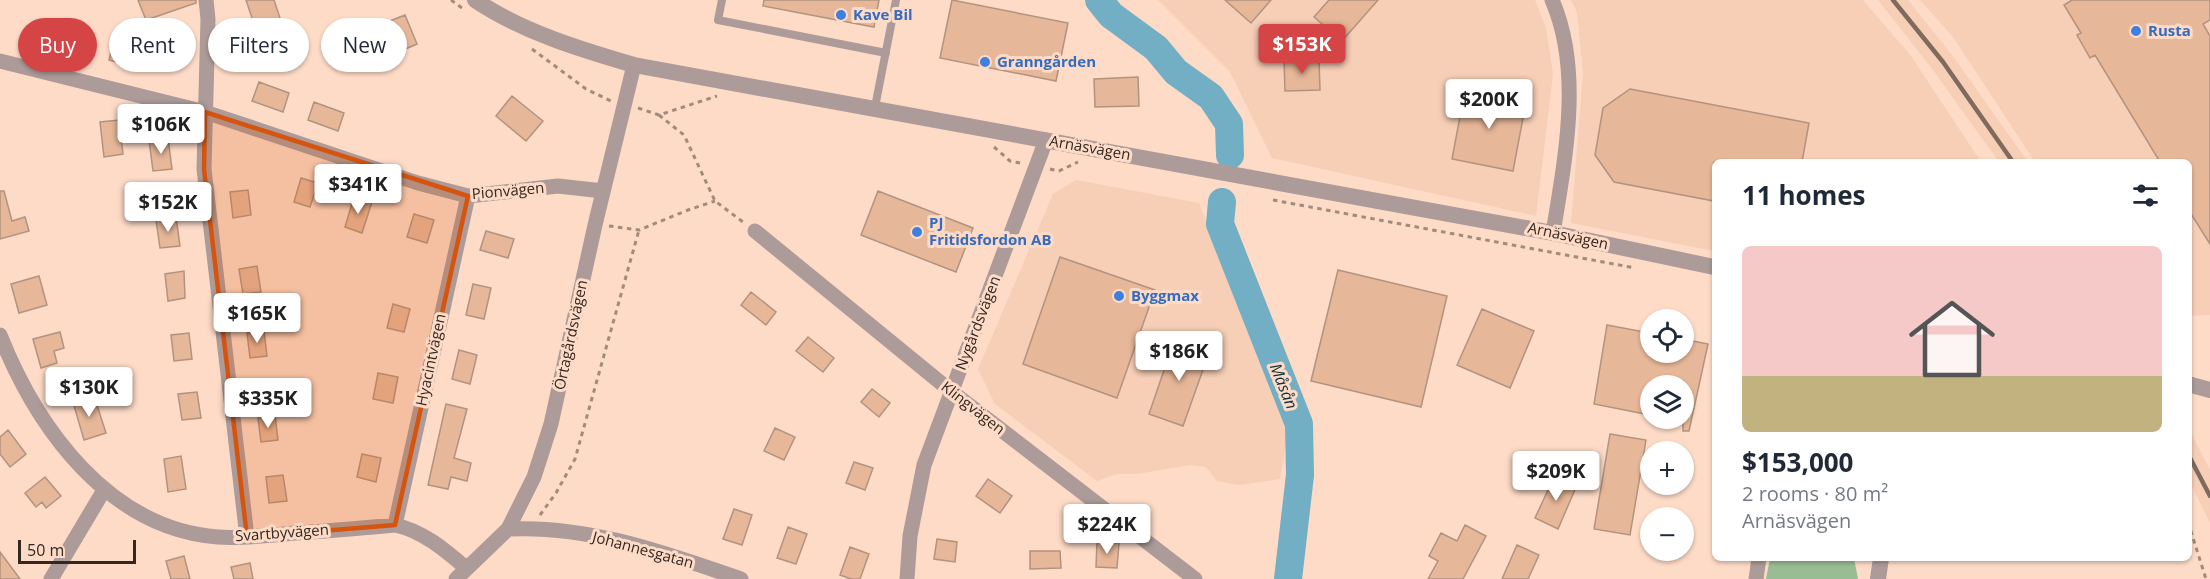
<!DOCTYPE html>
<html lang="en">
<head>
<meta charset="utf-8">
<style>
  :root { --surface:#fff; --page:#f2f2f3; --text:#1f2937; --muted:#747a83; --line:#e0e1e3; --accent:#d54545 }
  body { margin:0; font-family:"Open Sans",sans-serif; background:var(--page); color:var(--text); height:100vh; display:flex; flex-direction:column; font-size:22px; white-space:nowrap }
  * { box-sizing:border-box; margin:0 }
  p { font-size:20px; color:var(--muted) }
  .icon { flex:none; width:33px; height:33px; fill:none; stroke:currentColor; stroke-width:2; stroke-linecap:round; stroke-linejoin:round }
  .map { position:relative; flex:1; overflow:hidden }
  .drawer { position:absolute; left:1712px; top:159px; width:480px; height:402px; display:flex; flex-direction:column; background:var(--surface); border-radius:9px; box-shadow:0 2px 4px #0004 }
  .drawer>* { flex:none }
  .hud { position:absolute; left:18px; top:18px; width:570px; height:54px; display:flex; gap:12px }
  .controls { position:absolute; left:1640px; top:309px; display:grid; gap:12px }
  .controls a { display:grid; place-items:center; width:54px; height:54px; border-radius:50%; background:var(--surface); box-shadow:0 2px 4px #0004; font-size:30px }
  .scale { position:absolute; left:18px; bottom:15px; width:118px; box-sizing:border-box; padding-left:6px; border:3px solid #33271f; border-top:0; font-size:16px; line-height:21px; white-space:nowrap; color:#33271f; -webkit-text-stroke:4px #fddbc7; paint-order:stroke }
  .price { position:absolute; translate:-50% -51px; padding:0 14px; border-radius:6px; background:#fff; color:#222; font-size:20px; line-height:39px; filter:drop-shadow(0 2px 3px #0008) }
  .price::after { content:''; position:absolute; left:50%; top:36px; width:18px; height:14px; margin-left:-9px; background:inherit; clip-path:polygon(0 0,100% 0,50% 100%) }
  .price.selected { background:var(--accent); color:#fff }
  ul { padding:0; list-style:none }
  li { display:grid; align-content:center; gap:12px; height:318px; padding:0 30px }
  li+li { border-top:2px solid var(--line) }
  li span { display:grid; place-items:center; height:186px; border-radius:9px; color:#555 }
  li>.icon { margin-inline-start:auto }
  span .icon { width:108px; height:108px; fill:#fffc; stroke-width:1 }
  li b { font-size:26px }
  h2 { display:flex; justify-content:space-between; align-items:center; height:72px; padding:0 30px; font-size:26px }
  .tag { padding:0 21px; border-radius:27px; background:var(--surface); box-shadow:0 2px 4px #0004; font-size:21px; line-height:54px }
  .tag.selected { background:var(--accent); color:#fff }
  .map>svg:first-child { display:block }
  .built { fill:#f7ceb6 }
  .forest { fill:#98bc93 }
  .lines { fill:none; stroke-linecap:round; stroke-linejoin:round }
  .river { stroke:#72aec4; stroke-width:28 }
  .building { fill:#e7b799; stroke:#b1937f; stroke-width:1.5 }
  .path { stroke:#a38b7c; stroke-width:3; stroke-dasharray:4.5 4.5; stroke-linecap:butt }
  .service { stroke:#ac9b98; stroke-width:8 }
  .minor { stroke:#ac9b98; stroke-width:15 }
  .tertiary { stroke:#ac9b98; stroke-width:16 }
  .rail { stroke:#7f6b5e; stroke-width:4.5 }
  .marked { fill:#d6540e; fill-opacity:0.2; stroke:#d6540e; stroke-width:4.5; stroke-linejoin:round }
  .shop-dot { fill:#3f7fe0; stroke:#fddbc7; stroke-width:2 }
  .labels { text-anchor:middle; stroke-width:6; stroke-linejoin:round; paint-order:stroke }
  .shop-label { font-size:15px; font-weight:bold; fill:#366cbe; stroke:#fddbc7; text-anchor:start }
  .street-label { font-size:15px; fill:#33271f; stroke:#fddbc7 }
  .water-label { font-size:16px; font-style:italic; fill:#112f39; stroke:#fddbc7 }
</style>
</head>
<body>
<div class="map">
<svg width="2210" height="579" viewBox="0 0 2210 579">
  <rect width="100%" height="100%" fill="#fddbc7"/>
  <path class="built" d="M 1158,0 L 1535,0 L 1546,28 L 1553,74 L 1536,216 L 1272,158 L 1230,72 Z
    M 1571,0 L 1863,0 L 1911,56 L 1981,162 L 1714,162 L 1714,251 L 1571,223 L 1583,74 L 1577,12 Z
    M 1878,0 L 1908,0 L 1952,55 L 2028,162 L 1999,162 L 1933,70 Z
    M 1920,0 L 2210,0 L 2210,315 L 2189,316 L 2188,162 L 2035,162 L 1953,37 Z
    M 1076,180 L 1199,203 L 1289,428 L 1280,479 L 1239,485 L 1217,481 L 1206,467 L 1190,465 L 1137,474 L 1117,474 L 1097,481 L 995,404 L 978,369 L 1053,194 Z
    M 2188,427 L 2210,470 L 2210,523 L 2189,480 Z"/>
  <path class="forest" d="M 1770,558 L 1854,558 L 1858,579 L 1766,579 Z"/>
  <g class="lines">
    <path class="river" d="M 1099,0 L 1111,15 L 1156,48 L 1176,72 L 1211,97 L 1229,124 L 1230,155
      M 1222,202 L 1220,224 L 1299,424 L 1300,475 L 1288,579"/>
  </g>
  <path class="building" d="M 138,0 L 196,0 L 196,3 L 146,20 Z
    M 246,0 L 274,0 L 282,24 L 257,33 Z
    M 764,0 L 879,0 L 874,27 L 763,6 Z
    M 952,0 L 1068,23 L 1056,81 L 940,58 Z
    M 1225,0 L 1271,0 L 1251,23 Z
    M 1329,0 L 1378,0 L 1342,41 L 1314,17 Z
    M 2072,0 L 2210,0 L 2210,20 L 2203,24 L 2210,36 L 2210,244 L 2188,209 L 2188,162 L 2160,162 L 2095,55 L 2090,58 L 2077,35 L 2081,33 L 2064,5 Z
    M 405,15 L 417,44 L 394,54 L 382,24 Z
    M 50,23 L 84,33 L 79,52 L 44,42 Z
    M 114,41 L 154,52 L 148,71 L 109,60 Z
    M 1319,59 L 1320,90 L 1285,91 L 1284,60 Z
    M 1138,77 L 1139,106 L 1095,107 L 1094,79 Z
    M 259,82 L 289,93 L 283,112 L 252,101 Z
    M 1630,89 L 1809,123 L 1802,162 L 1714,162 L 1714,201 L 1614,182 L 1595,155 L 1603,108 Z
    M 1465,90 L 1526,102 L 1513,171 L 1452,159 Z
    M 512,96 L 543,121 L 526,141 L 496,116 Z
    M 314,102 L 344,113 L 338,131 L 308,120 Z
    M 119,120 L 123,154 L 104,157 L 100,122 Z
    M 168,138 L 172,169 L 153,171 L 149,140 Z
    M 301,178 L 318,183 L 310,207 L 294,202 Z
    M 248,190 L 251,215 L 233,218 L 230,192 Z
    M 0,191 L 4,191 L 12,221 L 25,217 L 29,231 L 0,239 Z
    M 878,191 L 973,228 L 956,272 L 861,235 Z
    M 354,197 L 372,202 L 362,233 L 345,227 Z
    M 414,214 L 434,220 L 427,243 L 407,237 Z
    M 176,217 L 180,246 L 160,248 L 156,220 Z
    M 486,231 L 514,239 L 508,258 L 480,250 Z
    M 1060,257 L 1155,290 L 1117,398 L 1023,364 Z
    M 257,266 L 261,292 L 243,294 L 239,269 Z
    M 1338,270 L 1447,296 L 1421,407 L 1311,381 Z
    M 184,271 L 185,298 L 168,301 L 165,274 Z
    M 39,276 L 47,305 L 19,313 L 11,284 Z
    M 473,284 L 491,288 L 484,319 L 466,315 Z
    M 751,292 L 776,312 L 766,325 L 741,305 Z
    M 393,304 L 410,309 L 404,332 L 387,328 Z
    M 1482,309 L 1534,331 L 1510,388 L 1457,365 Z
    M 1607,325 L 1650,333 L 1650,352 L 1683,352 L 1683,339 L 1708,344 L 1689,431 L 1683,431 L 1683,386 L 1650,386 L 1650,415 L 1594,404 Z
    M 264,331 L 267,356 L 250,358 L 247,333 Z
    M 60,332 L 64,348 L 54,351 L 57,363 L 41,368 L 33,339 Z
    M 189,333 L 192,359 L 174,361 L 171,335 Z
    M 808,337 L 834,358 L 823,372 L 796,351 Z
    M 1175,338 L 1210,350 L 1183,426 L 1149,414 Z
    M 459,350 L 477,355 L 470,384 L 452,379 Z
    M 378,373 L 398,377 L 393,403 L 373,399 Z
    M 872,389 L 890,403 L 879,417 L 861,402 Z
    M 197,392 L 201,418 L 182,420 L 178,394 Z
    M 94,396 L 106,433 L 84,440 L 73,402 Z
    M 446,404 L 467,409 L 454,458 L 471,463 L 467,481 L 451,477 L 448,489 L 428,485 Z
    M 275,415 L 278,440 L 261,442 L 258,418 Z
    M 775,428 L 795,437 L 784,460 L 764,451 Z
    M 8,430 L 26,454 L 10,467 L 0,454 L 0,437 Z
    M 1610,434 L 1646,440 L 1630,535 L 1594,529 Z
    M 362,454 L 381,458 L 376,482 L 357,477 Z
    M 181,456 L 186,489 L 168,492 L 164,459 Z
    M 854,462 L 873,468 L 865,490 L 846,483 Z
    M 283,475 L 287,501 L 269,503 L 266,477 Z
    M 1555,475 L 1577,485 L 1558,529 L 1535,518 Z
    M 45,477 L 61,496 L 46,508 L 42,502 L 36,507 L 25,493 Z
    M 988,479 L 1012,496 L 1000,513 L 976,496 Z
    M 734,509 L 752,515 L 742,545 L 723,539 Z
    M 1465,525 L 1486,536 L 1463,579 L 1428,579 L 1438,561 L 1429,556 L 1441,533 L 1457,541 Z
    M 788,527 L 807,534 L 796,564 L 777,558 Z
    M 937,539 L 957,542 L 955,562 L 934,559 Z
    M 1097,542 L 1119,543 L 1117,568 L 1096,567 Z
    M 1517,545 L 1539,555 L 1528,579 L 1502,579 Z
    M 850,547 L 869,554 L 860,579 L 851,579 L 840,575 Z
    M 1030,551 L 1060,551 L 1061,568 L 1030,569 Z
    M 0,552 L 20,579 L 0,579 Z
    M 184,556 L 190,579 L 171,579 L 166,561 Z
    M 250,563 L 253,579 L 234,579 L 231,567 Z"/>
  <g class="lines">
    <path class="path" d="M 451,0 L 462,8
      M 532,49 L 586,89 L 611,101
      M 638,108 L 659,115 L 717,96
      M 659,115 L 684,135 L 715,201 L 743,222
      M 994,147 L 1010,161 L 1020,163
      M 1050,169 L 1059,171 L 1078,162
      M 1273,200 L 1635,268
      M 609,226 L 639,230 L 688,210 L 715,201
      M 540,515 L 556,493 L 575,459 L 639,230
      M 2188,522 L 2206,579"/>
    <path class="service" d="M 722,0 L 718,20 L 886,53
      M 875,107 L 896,0"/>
    <path class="minor" d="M 206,0 L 208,19 L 204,169 L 247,537
      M 1552,0 C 1583,71 1565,159 1553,233
      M 0,61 L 205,112 L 418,183 L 468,196 L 558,186 L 603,191
      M 755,231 L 952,392 L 1195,579
      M 0,335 C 37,428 109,529 218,537 C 244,539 270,535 296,533 C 329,531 362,528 395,525 C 423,531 445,550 466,568
      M 395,525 L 468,196
      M 508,529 C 589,525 665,553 741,579
      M 51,579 L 104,490
      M 456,579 L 508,529 L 534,477 L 551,424 L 595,225 L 634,65
      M 907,579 L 910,536 L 924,465 L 1046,140
      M 1756,579 L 1759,558"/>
    <path class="tertiary" d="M 475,0 C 523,32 579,49 634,65 L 1553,233 L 1714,267
      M 2188,384 L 2210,390
      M 1878,579 L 1881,558"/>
    <path class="rail" d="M 1893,0 L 1943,62 L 2013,162
      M 2188,454 L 2210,496"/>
  </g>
  <path class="marked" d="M 205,112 L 468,196 L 395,525 L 247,537 L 204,169 Z"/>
  <g class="shop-dot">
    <circle cx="841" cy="15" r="6"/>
    <circle cx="2136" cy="31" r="6"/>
    <circle cx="985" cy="62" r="6"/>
    <circle cx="917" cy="232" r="6"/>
    <circle cx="1119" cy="296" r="6"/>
  </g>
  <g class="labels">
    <g class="shop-label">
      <text x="853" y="20">Kave Bil</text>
      <text x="2148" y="36">Rusta</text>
      <text x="997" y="67">Granngården</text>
      <text x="929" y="228">PJ<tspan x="929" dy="17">Fritidsfordon AB</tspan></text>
      <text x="1131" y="301">Byggmax</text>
    </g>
    <g class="street-label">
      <text transform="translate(1090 148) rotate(10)" y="5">Arnäsvägen</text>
      <text transform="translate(508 191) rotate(-5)" y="5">Pionvägen</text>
      <text transform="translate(1568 236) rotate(12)" y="5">Arnäsvägen</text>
      <text transform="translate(978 323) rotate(-69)" y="5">Nygårdsvägen</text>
      <text transform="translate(571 335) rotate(-78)" y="5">Örtagårdsvägen</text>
      <text transform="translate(431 360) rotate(-78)" y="5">Hyacintvägen</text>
      <text transform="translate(973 408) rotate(38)" y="5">Klingvägen</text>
      <text transform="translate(282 533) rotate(-4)" y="5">Svartbyvägen</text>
      <text transform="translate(643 550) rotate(15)" y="5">Johannesgatan</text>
    </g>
    <g class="water-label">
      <text transform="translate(1284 386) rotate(68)" y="6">Måsån</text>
    </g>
  </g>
</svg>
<div class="controls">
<a><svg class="icon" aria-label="locate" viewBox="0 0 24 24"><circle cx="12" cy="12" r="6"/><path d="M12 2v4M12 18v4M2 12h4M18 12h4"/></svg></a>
<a><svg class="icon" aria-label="layers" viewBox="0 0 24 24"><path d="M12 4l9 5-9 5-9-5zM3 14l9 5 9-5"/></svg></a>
<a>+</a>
<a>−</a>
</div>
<div class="scale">50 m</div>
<b class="price selected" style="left:1302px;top:75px">$153K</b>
<b class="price" style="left:1489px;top:130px">$200K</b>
<b class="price" style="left:161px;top:155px">$106K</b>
<b class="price" style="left:358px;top:215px">$341K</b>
<b class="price" style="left:168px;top:233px">$152K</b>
<b class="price" style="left:257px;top:344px">$165K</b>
<b class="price" style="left:1179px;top:382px">$186K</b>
<b class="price" style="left:89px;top:418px">$130K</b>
<b class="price" style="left:268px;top:429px">$335K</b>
<b class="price" style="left:1556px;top:502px">$209K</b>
<b class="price" style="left:1107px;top:555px">$224K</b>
<div class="hud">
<a class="tag selected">Buy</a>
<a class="tag">Rent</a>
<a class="tag">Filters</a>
<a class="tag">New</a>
</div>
<section class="drawer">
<h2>11 homes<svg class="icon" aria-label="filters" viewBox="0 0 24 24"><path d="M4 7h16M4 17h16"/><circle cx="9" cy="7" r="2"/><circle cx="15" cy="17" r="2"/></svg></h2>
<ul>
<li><span style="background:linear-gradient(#f6c9c9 70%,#c2b280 0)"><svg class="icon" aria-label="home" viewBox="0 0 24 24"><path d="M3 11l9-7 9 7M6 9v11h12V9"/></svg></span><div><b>$153,000</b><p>2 rooms · 80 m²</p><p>Arnäsvägen</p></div></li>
</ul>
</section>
</div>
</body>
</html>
